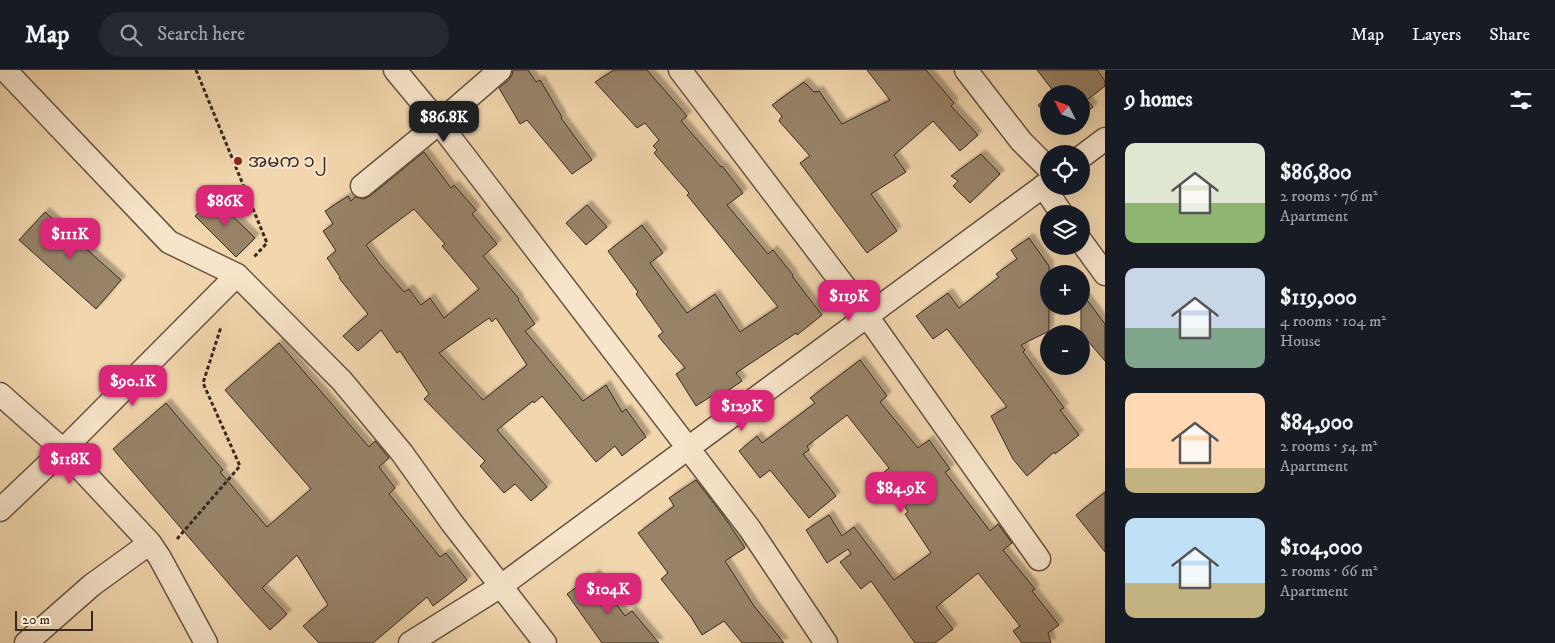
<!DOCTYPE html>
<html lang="en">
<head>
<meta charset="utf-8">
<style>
  :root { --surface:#171b24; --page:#242831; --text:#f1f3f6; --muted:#9ea1a6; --line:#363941; --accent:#db2777 }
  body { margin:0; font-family:"IM FELL DW Pica","Noto Sans Myanmar",serif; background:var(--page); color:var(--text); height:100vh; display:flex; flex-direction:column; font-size:19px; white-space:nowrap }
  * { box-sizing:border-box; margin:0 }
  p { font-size:16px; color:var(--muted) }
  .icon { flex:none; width:28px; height:28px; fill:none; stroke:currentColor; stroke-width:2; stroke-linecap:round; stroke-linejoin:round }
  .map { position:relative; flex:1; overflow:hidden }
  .drawer { display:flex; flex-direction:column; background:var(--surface); width:450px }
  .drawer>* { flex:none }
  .needle { width:32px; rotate:312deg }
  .tools { position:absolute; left:1040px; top:15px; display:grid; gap:10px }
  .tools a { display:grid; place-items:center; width:50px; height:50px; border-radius:50%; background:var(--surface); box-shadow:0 5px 20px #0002; font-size:25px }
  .scale { position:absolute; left:15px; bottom:12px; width:78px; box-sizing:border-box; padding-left:5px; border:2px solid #372920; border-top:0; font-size:14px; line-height:18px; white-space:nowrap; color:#372920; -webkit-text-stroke:4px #f7e4ca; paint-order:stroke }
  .price { position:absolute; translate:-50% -42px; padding:0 11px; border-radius:10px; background:var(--accent); color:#fff; font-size:16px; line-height:32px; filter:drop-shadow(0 1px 2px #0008) }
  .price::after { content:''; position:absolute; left:50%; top:30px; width:15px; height:11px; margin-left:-8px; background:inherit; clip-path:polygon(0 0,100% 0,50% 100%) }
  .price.on { background:#222; color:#fff }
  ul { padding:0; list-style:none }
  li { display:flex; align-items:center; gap:15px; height:125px; padding:0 20px }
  li span { display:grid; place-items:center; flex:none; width:140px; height:100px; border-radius:10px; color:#555 }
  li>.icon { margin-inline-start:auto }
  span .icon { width:60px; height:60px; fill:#fffc; stroke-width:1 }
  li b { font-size:21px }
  h2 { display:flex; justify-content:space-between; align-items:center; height:60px; padding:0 20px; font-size:21px }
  header { display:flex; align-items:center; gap:30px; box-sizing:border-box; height:70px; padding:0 25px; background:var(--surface); border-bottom:1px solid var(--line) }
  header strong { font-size:24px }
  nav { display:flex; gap:28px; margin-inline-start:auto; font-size:18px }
  .search { width:350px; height:45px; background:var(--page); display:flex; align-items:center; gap:12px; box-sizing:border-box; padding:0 18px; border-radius:28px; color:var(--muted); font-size:19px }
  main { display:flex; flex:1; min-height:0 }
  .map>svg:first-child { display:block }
  .building { fill:#988369; stroke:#372920; fill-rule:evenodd; filter:url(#shadow) }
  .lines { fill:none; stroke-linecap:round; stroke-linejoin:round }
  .street-casing { stroke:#665443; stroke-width:25 }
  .path { stroke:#372920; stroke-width:3; stroke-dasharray:4 2.5; stroke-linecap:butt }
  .street { stroke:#f7e4ca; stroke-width:22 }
  .poi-dot { fill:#8f2418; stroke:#f7e4ca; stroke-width:2 }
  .labels { text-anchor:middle; stroke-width:4; stroke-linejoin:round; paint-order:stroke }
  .poi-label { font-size:18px; fill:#372920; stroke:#f7e4ca; text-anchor:start }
</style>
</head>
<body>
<header>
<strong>Map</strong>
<div class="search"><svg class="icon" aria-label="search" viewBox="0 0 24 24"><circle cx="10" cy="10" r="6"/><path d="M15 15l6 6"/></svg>Search here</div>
<nav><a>Map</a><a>Layers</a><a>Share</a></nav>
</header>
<main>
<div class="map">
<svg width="1105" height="573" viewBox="0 0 1105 573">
  <defs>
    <filter id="shadow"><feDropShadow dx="4.5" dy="-4.5" stdDeviation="1" flood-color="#0004"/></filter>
  </defs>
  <rect width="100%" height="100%" fill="#f2d6ad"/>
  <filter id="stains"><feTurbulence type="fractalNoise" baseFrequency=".004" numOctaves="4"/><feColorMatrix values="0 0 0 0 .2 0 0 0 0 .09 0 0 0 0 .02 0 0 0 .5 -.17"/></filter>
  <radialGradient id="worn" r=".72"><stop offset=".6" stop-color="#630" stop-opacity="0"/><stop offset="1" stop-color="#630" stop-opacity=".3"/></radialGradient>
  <path class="building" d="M 513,0 L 528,0 L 536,12 L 540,10 L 562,47 L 561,48 L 592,90 L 572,104 L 527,50 L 520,54 L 499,18 L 509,10 L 512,5 Z
    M 614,0 L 647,0 L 687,46 L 681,51 L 721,97 L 722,96 L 743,123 L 727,135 L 768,184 L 773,180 L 793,205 L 792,206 L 822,245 L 797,265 L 796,263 L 736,303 L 742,311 L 723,324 L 721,320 L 696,336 L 676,304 L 685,298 L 658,266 L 663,262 L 636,224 L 638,222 L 608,181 L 642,155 L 663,183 L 650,193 L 687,243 L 715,224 L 740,262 L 778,237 L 687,125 L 689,123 L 654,83 L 657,80 L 653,76 L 659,70 L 645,53 L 637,58 L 595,12 Z
    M 867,0 L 926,0 L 954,33 L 951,36 L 978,65 L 960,81 L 933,51 L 894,85 L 906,102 L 871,124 L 897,161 L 867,183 L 800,93 L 810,86 L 779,51 L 782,46 L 772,35 L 804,12 L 814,22 L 819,21 L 842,54 L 890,30 Z
    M 1037,0 L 1097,0 L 1105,11 L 1105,16 L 1087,30 L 1093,37 L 1081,46 L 1081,24 L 1052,24 L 1054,22 Z
    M 1049,26 L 1049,49 L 1038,35 Z
    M 424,82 L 451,118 L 454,115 L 476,140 L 472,144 L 497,174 L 483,186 L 519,229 L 518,230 L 535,254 L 525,261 L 583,331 L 606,315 L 622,342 L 626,339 L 646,367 L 622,386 L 615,376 L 596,392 L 542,326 L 534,333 L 533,331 L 497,360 L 547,417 L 531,431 L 515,414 L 504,423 L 480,396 L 485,391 L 424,329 L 429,324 L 400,281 L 397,283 L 381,260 L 358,281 L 343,266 L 368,244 L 339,208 L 340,207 L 327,188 L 336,181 L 323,161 L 333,154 L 325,141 L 348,126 L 351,131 L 355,127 L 364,129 L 370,126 ZM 414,139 L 445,174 L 442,176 L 479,219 L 444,248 L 430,228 L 421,235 L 409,219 L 404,222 L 379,193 L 366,175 ZM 489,248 L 492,252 L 496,248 L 527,295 L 483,330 L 439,283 Z
    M 981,84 L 1000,104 L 970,133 L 953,116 L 958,111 L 951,106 Z
    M 214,128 L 255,168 L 236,187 L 195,146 Z
    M 587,135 L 607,157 L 586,175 L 566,153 Z
    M 45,142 L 121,210 L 96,239 L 19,170 Z
    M 1029,168 L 1049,196 L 1049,261 L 1021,275 L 1025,280 L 1023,282 L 1064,338 L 1060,340 L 1079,365 L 1055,384 L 1054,382 L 1027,406 L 1013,389 L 991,346 L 1007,337 L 947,259 L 933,269 L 916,246 L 948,223 L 959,238 L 999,207 L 996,204 L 1017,189 L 1011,180 Z
    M 1081,222 L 1105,254 L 1105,291 L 1081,263 Z
    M 279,273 L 369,377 L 375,371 L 389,388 L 379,397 L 395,418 L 389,424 L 440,487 L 446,483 L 467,510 L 433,536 L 427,527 L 373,573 L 319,573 L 303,556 L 328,535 L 297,485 L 262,518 L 287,544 L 270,560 L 247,535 L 113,379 L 166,333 L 223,400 L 220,402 L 267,457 L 311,419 L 225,320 Z
    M 860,290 L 887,326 L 880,332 L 918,378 L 929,370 L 950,399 L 945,402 L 990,461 L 998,454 L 1012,473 L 1003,480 L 1035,519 L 1032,521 L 1059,555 L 1048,563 L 1051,573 L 1022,573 L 1013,561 L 1020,556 L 978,503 L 936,537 L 953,559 L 935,573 L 915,573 L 871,511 L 861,519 L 840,492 L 851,484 L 848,479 L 827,493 L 806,460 L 829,445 L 842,466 L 854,457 L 894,510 L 931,483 L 905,444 L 908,442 L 884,402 L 889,398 L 847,345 L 807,376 L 809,380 L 803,384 L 836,426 L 809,448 L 770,400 L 760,408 L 739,381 L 757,366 L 762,373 L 815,333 L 810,328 Z
    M 696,410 L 725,448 L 745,478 L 725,491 L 754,536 L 784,573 L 742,573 L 724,551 L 702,565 L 691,547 L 661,509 L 668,503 L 638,463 L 674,436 L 669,428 Z
    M 1105,422 L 1105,482 L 1076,445 Z
    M 595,504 L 625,546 L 632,541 L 659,573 L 602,573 L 567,524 Z"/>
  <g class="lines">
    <g class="street-casing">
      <path id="street" d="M 5,0 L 169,172 L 237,205 L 342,311 L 402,383 L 452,453 L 545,573
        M 395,0 L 439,53 L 750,459 L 826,573
        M 680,0 L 867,246 L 1039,489
        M 966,0 L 1021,71 L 1049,99
        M 1081,87 L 1105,69
        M 362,116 L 439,53 L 500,0
        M 1043,116 L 1062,144
        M 1081,171 L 1105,204
        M 0,324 L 63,380 L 150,473 L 160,488 L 206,573
        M 0,440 L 63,380 L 237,205
        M 26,573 L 92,515 L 150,473
        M 410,573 L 501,516 L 1049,112"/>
    </g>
    <path class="path" d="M 196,0 L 267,173 L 254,187
      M 177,469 L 240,396 L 203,313 L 221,257"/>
    <use href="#street" class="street"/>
  </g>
  <circle class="poi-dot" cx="238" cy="91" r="5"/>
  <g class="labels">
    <g class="poi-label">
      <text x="248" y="97">အမက ၁၂</text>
    </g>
  </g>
  <rect width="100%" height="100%" filter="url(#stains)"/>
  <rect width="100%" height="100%" fill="url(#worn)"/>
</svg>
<div class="tools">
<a><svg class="needle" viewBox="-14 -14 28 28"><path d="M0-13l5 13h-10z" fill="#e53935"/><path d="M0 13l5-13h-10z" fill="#9ea1a6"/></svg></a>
<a><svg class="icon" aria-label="locate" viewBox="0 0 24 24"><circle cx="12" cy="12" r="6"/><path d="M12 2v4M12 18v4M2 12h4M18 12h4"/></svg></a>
<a><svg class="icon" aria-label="layers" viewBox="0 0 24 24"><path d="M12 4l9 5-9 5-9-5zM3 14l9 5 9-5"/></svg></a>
<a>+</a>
<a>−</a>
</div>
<div class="scale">20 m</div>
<b class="price on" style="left:444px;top:73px">$86.8K</b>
<b class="price" style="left:225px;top:157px">$86K</b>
<b class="price" style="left:70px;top:190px">$111K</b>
<b class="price" style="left:849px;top:252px">$119K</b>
<b class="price" style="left:133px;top:337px">$90.1K</b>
<b class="price" style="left:742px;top:362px">$129K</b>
<b class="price" style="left:70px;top:415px">$118K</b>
<b class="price" style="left:901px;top:444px">$84.9K</b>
<b class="price" style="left:608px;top:545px">$104K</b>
</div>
<section class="drawer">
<h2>9 homes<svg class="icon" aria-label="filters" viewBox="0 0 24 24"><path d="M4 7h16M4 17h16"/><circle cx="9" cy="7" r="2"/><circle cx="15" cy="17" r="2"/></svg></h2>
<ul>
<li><span style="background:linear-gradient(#dfe7d0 60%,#8fb573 0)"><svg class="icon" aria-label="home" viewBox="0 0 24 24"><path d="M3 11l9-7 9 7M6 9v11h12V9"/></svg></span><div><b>$86,800</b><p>2 rooms · 76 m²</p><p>Apartment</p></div></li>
<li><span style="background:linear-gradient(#c9d6e8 60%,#7fa58c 0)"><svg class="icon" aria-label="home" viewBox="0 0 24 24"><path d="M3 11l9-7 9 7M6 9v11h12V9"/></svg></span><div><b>$119,000</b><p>4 rooms · 104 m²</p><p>House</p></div></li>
<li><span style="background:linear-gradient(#ffd9b3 75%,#c2b280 0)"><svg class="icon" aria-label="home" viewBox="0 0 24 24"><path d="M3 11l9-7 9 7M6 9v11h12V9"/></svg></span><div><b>$84,900</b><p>2 rooms · 54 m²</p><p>Apartment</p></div></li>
<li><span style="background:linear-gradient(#bfe0f5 65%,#c2b280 0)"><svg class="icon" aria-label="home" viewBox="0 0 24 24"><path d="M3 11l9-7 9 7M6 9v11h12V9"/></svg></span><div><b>$104,000</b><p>2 rooms · 66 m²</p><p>Apartment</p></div></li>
</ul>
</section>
</main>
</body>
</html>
